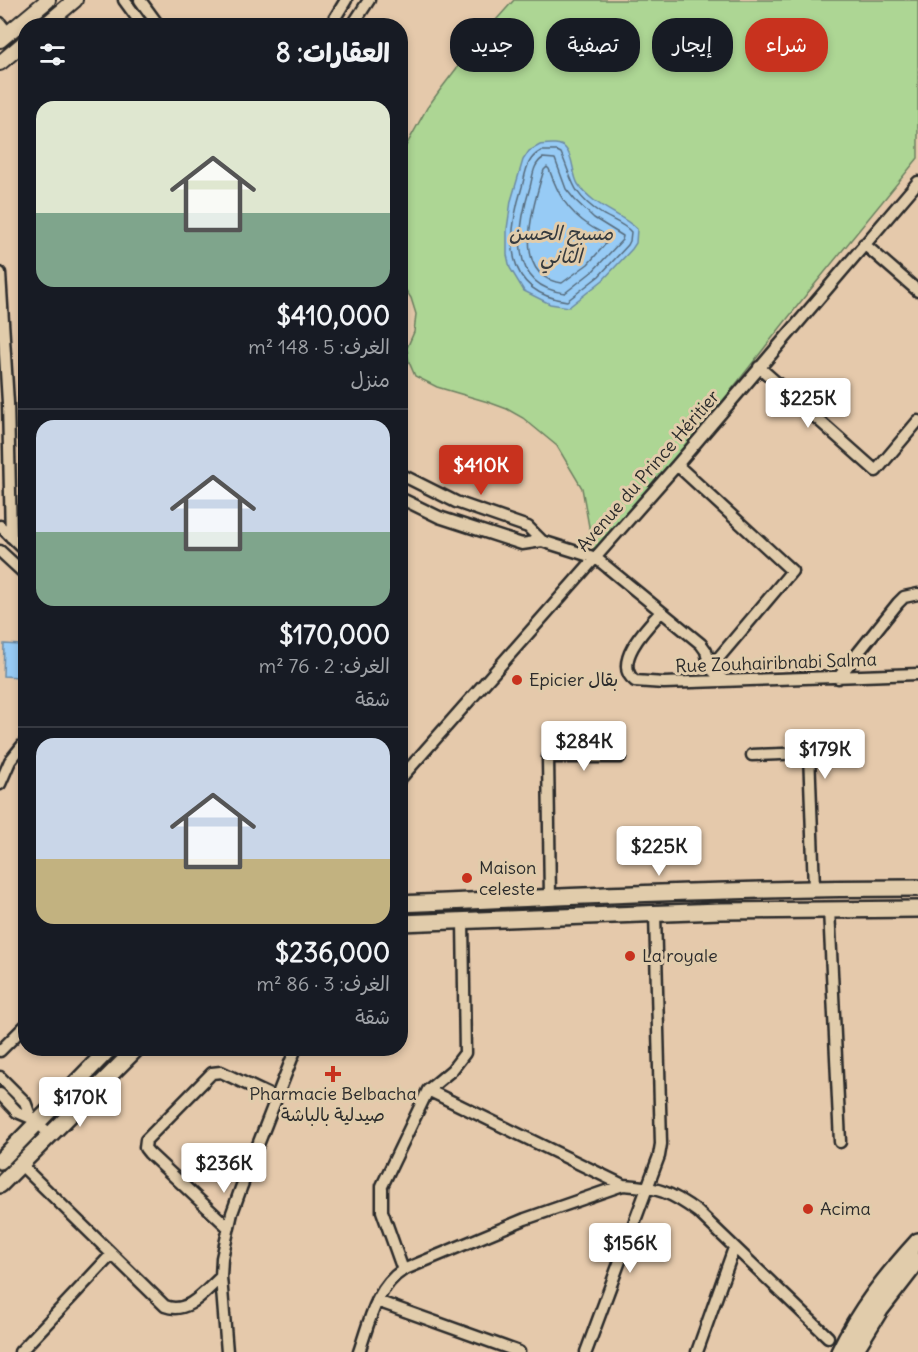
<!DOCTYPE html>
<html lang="ar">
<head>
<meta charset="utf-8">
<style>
  :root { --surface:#171b24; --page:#242831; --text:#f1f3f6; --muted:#9ea1a6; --line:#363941; --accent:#c8321e }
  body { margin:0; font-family:Delius,"Playpen Sans Arabic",sans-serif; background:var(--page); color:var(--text); direction:rtl; height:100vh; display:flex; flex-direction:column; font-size:22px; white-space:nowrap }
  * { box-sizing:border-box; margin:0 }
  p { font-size:20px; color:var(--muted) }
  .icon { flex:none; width:33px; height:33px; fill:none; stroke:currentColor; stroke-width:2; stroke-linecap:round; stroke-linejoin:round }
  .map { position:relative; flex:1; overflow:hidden; direction:ltr }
  .side { position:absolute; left:18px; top:18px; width:390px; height:1038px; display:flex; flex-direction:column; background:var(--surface); border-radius:24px; box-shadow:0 3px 9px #0003; direction:rtl }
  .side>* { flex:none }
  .hud { position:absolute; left:426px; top:18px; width:402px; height:54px; direction:rtl; display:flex; gap:12px }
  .price { position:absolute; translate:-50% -51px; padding:0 14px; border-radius:6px; background:#fff; color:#222; font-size:20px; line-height:39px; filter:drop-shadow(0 2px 3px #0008) }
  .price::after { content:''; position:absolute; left:50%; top:36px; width:18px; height:14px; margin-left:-9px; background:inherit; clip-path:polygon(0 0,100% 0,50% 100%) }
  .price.active { background:var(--accent); color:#fff }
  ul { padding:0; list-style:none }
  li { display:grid; align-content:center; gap:12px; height:318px; padding:0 18px }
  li+li { border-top:2px solid var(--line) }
  li span { display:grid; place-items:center; height:186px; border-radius:18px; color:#555 }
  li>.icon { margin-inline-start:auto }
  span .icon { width:108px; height:108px; fill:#fffc; stroke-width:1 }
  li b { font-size:26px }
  h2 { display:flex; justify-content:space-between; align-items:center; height:72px; padding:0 18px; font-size:26px }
  .chip { padding:0 21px; border-radius:24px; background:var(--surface); box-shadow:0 3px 9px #0003; font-size:21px; line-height:54px }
  .chip.active { background:var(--accent); color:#fff }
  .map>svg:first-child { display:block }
  .green { fill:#add694; stroke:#6c8060; stroke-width:1.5 }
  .water { fill:#97cbf5; stroke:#6c8ba4; stroke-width:1.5 }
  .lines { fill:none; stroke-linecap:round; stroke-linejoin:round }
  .shore { stroke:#566b7c; stroke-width:1.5 }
  .minor-casing { stroke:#2b2b2b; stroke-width:15 }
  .tertiary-casing { stroke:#2b2b2b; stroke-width:18 }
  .secondary-casing { stroke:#2b2b2b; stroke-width:20 }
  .minor { stroke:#e1ccab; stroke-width:10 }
  .tertiary { stroke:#e1ccab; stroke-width:14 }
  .secondary { stroke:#e1ccab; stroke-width:15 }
  .poi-dot { fill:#c8321e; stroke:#e1ccab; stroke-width:2 }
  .labels { text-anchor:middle; stroke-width:6; stroke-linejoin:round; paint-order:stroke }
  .street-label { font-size:18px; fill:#2b2b2b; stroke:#e1ccab }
  .poi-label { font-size:18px; fill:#2b2b2b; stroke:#e1ccab; text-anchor:start }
  .water-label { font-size:20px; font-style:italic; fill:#363b3f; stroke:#e1ccab }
</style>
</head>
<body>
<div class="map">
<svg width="918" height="1352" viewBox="0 0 918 1352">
  <rect width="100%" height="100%" fill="#e5c9ab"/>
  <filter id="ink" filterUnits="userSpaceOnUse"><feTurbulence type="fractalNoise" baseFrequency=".0167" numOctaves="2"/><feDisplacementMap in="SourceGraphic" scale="12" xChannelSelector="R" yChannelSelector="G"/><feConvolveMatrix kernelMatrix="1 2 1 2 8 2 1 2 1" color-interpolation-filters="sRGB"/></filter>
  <g filter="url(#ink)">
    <path class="green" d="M 514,0 L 918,0 L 918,158 L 806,295 L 699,431 L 594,554 L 582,488 L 557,446 L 523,418 L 507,409 L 488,402 L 437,387 L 415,376 L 409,362 L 407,348 L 414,332 L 416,314 L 411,298 L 401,283 L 401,207 L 405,193 L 404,176 L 401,168 L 401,155 L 427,108 L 440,90 L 479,39 Z"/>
    <path class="water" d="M 540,145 C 548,144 561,142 566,149 C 574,158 572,174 578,184 C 593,206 618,212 637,229 L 636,243 L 632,249 L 603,280 L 569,307 L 550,304 L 524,291 L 510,268 L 507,255 L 507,229 L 511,201 L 523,160 L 529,151 Z
      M 4,644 L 20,645 L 19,677 L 3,676 Z"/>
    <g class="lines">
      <path class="shore" d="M 541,151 L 557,151 L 561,153 C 573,180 571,193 599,212 C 609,219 623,223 631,232 L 630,241 L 628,245 L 599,276 L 567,301 C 502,292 507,236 522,187 C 526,172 526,159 541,151 Z
        M 543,158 L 555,159 L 566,189 L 575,200 L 594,218 L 623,236 L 622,240 L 593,271 L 565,293 C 507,286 518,227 530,187 C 533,176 533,164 543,158 Z
        M 547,167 L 549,169 C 558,194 566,210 590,226 C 596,230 604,233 610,239 L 588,264 L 562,283 C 509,277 534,202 544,170 Z"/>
      <g class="minor-casing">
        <path id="minor" d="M 124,0 L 143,26
          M 140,0 L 159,26
          M 0,23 L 8,33
          M 330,26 L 346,0
          M 352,26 L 369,0
          M 864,244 L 918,291
          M 0,273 L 8,403 L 11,537
          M 759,367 L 876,471 L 918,421
          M 677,465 L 792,571 L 710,668
          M 400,474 L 456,502 L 528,527 L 542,541
          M 400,498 L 439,517 L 522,544 L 542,541 L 596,558 L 701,644 L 706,651 L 710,668 L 723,680
          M 0,526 L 26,551
          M 0,551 L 26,575
          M 661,612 C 648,626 611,663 635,681 L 664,683 L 918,674
          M 838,678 L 898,603 L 904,597 L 918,594
          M 752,755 L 809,753 L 814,888
          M 400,779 L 677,465 L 918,182
          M 0,784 L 10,761 L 26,741
          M 550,898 L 548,757 L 620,757
          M 829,909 L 840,1142
          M 0,1051 L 26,1025
          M 0,1077 L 25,1102 L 31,1118
          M 428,1090 L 623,1185 C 657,1187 671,1192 698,1212 L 828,1337
          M 0,1094 L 17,1112 L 31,1118 L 50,1134
          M 21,1165 L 165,1306 C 188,1315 205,1291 221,1277
          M 229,1228 L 149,1153 L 145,1148 L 146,1140 L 212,1073 L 221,1072 L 276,1098
          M 403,1270 L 382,1211 L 382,1186 L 428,1090 L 452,1070 L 465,1053 L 463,921
          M 377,1301 L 519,1352
          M 20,1352 L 112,1254
          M 227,1352 L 221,1277 L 222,1258 L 232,1213 L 241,1188 L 296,1048
          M 359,1352 C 369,1323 376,1287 403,1270 L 525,1219 L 623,1185
          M 586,1352 L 659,1156 L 661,1144 L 655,913
          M 697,1352 L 734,1248"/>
      </g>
      <g class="tertiary-casing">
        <path id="tertiary" d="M 44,26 L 75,0
          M 0,40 L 48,0
          M 0,63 L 26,41"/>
      </g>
      <g class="secondary-casing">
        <path id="secondary" d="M 400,904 C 573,896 745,888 918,888
          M 400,923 L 720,911 L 918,909
          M 0,1161 L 110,1048
          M 0,1185 L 137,1048
          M 839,1352 C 859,1310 887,1275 918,1241
          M 854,1352 L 880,1310 L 918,1261"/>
      </g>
      <use href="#minor" class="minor"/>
      <use href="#tertiary" class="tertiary"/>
      <use href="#secondary" class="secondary"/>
    </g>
  </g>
  <g class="poi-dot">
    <circle cx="517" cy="680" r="6"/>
    <circle cx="467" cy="878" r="6"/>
    <circle cx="630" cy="956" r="6"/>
    <path d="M330 1065h6v6h6v6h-6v6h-6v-6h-6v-6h6z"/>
    <circle cx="808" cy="1209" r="6"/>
  </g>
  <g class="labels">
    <g class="street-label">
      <text transform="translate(648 471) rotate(-49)" y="6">Avenue du Prince Héritier</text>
      <text transform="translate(776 663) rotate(-2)" y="6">Rue Zouhairibnabi Salma</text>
    </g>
    <g class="poi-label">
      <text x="529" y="686">Epicier بقال</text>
      <text x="479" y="874">Maison<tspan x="479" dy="21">celeste</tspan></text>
      <text x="642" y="962">La royale</text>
      <text x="333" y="1100" text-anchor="middle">Pharmacie Belbacha<tspan x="333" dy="21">صيدلية بالباشة</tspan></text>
      <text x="820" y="1215">Acima</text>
    </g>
    <g class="water-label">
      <text x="561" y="240">مسبح الحسن<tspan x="561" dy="23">الثاني</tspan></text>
    </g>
  </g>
</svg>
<b class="price" style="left:808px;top:429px">$225K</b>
<b class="price active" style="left:481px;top:496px">$410K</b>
<b class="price" style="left:584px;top:772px">$284K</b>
<b class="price" style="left:825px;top:780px">$179K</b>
<b class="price" style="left:659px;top:877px">$225K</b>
<b class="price" style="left:80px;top:1128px">$170K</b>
<b class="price" style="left:224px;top:1194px">$236K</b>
<b class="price" style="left:630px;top:1274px">$156K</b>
<div class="hud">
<a class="chip active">شراء</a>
<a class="chip">إيجار</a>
<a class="chip">تصفية</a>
<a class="chip">جديد</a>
</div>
<section class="side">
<h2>العقارات: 8<svg class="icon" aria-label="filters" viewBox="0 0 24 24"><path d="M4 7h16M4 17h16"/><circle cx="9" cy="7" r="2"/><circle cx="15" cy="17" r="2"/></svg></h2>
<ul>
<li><span style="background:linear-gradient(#dfe7d0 60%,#7fa58c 0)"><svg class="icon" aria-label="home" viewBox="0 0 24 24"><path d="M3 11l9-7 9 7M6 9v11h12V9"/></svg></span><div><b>$410,000</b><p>الغرف: 5 · 148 m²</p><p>منزل</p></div></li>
<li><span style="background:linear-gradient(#c9d6e8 60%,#7fa58c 0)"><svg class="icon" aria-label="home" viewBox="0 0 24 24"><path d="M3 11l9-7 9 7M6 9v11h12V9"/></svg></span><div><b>$170,000</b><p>الغرف: 2 · 76 m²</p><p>شقة</p></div></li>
<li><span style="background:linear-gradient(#c9d6e8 65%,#c2b280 0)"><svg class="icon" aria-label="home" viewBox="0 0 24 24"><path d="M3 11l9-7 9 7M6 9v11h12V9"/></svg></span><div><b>$236,000</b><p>الغرف: 3 · 86 m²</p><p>شقة</p></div></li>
</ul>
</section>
</div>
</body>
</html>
